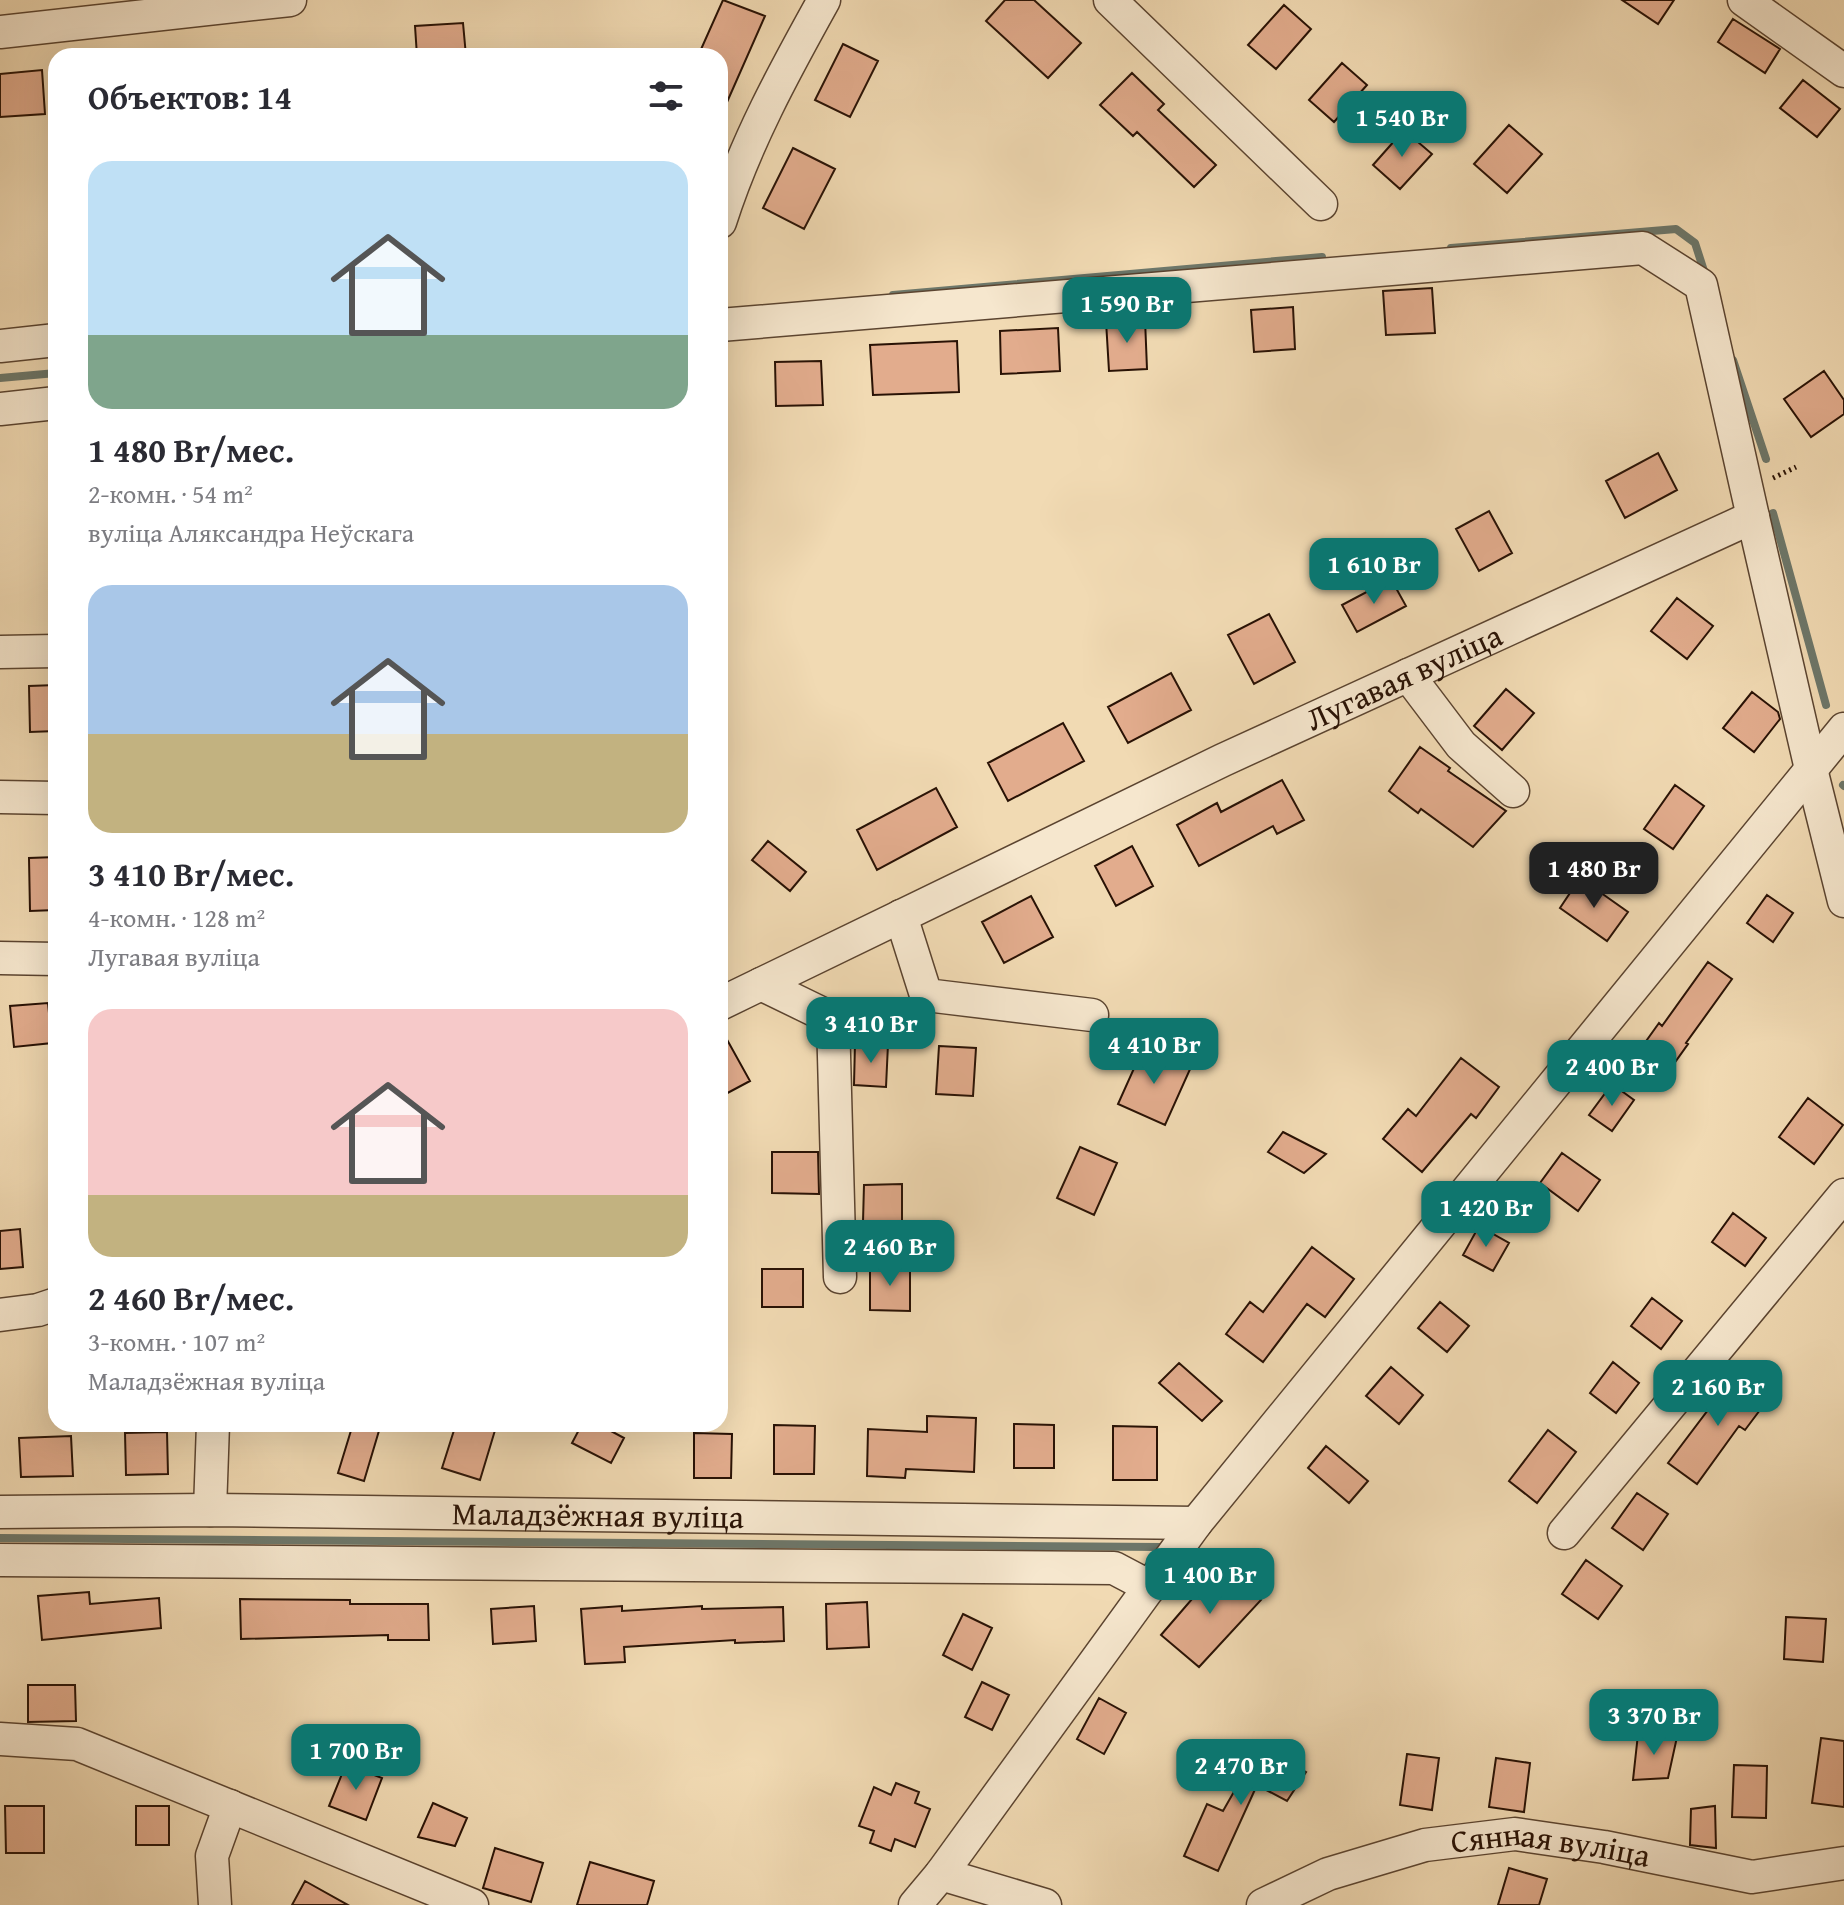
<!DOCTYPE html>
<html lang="ru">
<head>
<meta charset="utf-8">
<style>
  :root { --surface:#fff; --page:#f7f7f7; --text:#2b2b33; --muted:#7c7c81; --accent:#0f766e }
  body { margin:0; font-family:"Gentium Book Plus",serif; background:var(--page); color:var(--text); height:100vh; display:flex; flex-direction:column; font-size:30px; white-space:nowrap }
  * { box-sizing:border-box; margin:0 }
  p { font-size:26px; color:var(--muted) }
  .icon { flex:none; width:44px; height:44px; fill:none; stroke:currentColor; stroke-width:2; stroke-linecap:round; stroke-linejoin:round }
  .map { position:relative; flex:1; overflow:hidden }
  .drawer { position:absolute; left:48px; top:48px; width:680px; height:1384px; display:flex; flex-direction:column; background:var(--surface); border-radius:24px; box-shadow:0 8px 32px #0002 }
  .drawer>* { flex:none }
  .price { position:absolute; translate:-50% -68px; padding:0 18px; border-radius:16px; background:var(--accent); color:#fff; font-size:26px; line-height:52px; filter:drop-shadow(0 2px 4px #0008) }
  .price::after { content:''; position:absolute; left:50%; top:48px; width:24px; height:18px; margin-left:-12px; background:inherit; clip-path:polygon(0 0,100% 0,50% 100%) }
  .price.selected { background:#222; color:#fff }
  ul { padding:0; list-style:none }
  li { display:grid; align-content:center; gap:16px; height:424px; padding:0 40px }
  li span { display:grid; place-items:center; height:248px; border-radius:24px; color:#555 }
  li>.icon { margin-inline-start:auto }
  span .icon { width:144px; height:144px; fill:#fffc; stroke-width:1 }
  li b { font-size:34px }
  h2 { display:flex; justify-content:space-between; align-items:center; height:96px; padding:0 40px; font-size:34px }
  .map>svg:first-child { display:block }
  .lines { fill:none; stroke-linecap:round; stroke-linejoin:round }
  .stream { stroke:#6d776a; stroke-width:8 }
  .building { fill:#e2ac8d; stroke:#291205; stroke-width:2 }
  .minor-casing { stroke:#5b4430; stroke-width:35 }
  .path { stroke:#291205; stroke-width:5; stroke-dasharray:2 4; stroke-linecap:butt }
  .minor { stroke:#f6e7ce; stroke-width:32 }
  .labels { text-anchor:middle; stroke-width:7; stroke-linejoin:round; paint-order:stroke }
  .street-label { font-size:32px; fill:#291205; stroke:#f6e7ce }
</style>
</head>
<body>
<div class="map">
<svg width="1844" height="1905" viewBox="0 0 1844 1905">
  <rect width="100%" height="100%" fill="#f1dab3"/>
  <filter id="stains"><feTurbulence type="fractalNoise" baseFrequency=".0025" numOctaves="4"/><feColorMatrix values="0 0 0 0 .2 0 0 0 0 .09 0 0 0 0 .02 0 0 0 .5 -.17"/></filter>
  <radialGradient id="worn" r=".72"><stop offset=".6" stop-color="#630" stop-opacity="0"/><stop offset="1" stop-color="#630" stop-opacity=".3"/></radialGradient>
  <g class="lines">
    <path class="stream" d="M 1451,248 L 1676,229 L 1695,243 L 1705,274
      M 893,295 L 1322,257
      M 1733,360 L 1766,459
      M 0,378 L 56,373
      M 1773,513 L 1826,705
      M 1843,785 L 1844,786
      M 0,1538 L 1161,1547"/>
  </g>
  <path class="building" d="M 723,0 L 765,16 L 720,118 L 720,56 L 698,56 Z
    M 1005,0 L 1034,0 L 1081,43 L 1048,78 L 986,21 Z
    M 1622,0 L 1674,0 L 1658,24 Z
    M 1284,5 L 1311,29 L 1276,69 L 1248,45 Z
    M 1733,19 L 1780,49 L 1765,73 L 1718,42 Z
    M 463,23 L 466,56 L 417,56 L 415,26 Z
    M 843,44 L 878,61 L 850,117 L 815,100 Z
    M 1342,63 L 1367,85 L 1334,122 L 1309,100 Z
    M 42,70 L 45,114 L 0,117 L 0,74 Z
    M 1132,73 L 1164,104 L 1158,110 L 1216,165 L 1194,187 L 1137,132 L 1133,136 L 1100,105 Z
    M 1803,80 L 1840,109 L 1817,137 L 1780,108 Z
    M 1509,125 L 1542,154 L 1507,193 L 1474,164 Z
    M 1404,130 L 1432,154 L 1400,189 L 1373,165 Z
    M 793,148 L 835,169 L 804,229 L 763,208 Z
    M 1432,288 L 1435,333 L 1386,335 L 1383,291 Z
    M 1293,307 L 1295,349 L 1254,352 L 1251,310 Z
    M 1145,319 L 1147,369 L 1109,371 L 1106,321 Z
    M 1058,328 L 1060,371 L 1001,374 L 1000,331 Z
    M 957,341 L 959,392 L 873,395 L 870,345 Z
    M 821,361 L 823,405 L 776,406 L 775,362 Z
    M 1824,371 L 1844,400 L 1844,414 L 1811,437 L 1784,399 Z
    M 1658,453 L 1677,490 L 1625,518 L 1606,481 Z
    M 1489,511 L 1512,553 L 1479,571 L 1456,529 Z
    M 1391,579 L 1406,606 L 1357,632 L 1342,605 Z
    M 1677,598 L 1713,626 L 1687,659 L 1651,631 Z
    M 1269,614 L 1295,662 L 1254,684 L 1228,635 Z
    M 1171,673 L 1191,710 L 1128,743 L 1108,707 Z
    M 56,685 L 56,731 L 30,732 L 29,686 Z
    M 1506,689 L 1534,713 L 1502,750 L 1474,726 Z
    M 1752,692 L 1778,712 L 1780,719 L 1754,752 L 1723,728 Z
    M 1063,723 L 1084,761 L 1008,801 L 988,763 Z
    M 1420,747 L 1450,768 L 1448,771 L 1506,811 L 1473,847 L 1421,809 L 1418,813 L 1389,791 Z
    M 1282,780 L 1304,820 L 1277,834 L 1273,826 L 1199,866 L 1177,825 L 1217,803 L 1221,812 Z
    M 1675,785 L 1704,806 L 1673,849 L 1644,829 Z
    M 936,788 L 957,827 L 877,870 L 857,830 Z
    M 768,841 L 806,872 L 790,891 L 752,860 Z
    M 1132,846 L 1153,886 L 1116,906 L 1095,866 Z
    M 56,857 L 56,910 L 30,911 L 29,858 Z
    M 1580,878 L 1628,912 L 1607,941 L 1560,908 Z
    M 1767,895 L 1793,913 L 1773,942 L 1747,923 Z
    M 1031,896 L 1053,937 L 1004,963 L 982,922 Z
    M 1708,962 L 1732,979 L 1686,1043 L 1688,1044 L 1668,1072 L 1639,1051 L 1659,1023 L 1662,1026 Z
    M 48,1003 L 52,1043 L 14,1047 L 10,1006 Z
    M 720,1027 L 750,1081 L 720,1097 Z
    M 855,1043 L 888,1044 L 886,1087 L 854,1085 Z
    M 939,1046 L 976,1048 L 973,1096 L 936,1094 Z
    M 1144,1046 L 1191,1067 L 1165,1125 L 1118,1104 Z
    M 1461,1058 L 1499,1087 L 1476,1118 L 1471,1114 L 1422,1172 L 1383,1139 L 1408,1109 L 1416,1116 Z
    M 1612,1084 L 1634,1100 L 1612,1131 L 1589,1115 Z
    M 1808,1098 L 1843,1125 L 1814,1164 L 1779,1137 Z
    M 1283,1132 L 1326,1154 L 1304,1173 L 1268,1152 Z
    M 1080,1147 L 1117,1163 L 1094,1215 L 1057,1198 Z
    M 772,1152 L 818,1152 L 819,1194 L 772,1193 Z
    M 1562,1153 L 1600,1180 L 1578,1211 L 1540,1183 Z
    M 902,1184 L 902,1222 L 863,1222 L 864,1185 Z
    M 1733,1213 L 1766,1238 L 1745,1266 L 1712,1242 Z
    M 1479,1226 L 1509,1243 L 1493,1271 L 1463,1255 Z
    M 20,1229 L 23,1267 L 0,1269 L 0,1231 Z
    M 1312,1247 L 1354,1279 L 1325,1317 L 1307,1304 L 1263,1362 L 1226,1334 L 1250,1302 L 1263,1312 Z
    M 870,1266 L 910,1267 L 910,1311 L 870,1310 Z
    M 762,1269 L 803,1269 L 803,1307 L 762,1307 Z
    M 1652,1298 L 1682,1321 L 1661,1349 L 1631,1326 Z
    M 1440,1302 L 1469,1326 L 1447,1352 L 1418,1328 Z
    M 1613,1362 L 1639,1383 L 1616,1413 L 1590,1393 Z
    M 1179,1363 L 1222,1401 L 1202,1421 L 1159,1383 Z
    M 1391,1367 L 1423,1395 L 1399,1424 L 1366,1396 Z
    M 1736,1373 L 1769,1398 L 1745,1430 L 1739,1426 L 1697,1484 L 1668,1463 Z
    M 927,1416 L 976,1418 L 974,1472 L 906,1469 L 905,1478 L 867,1476 L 868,1429 L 927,1432 Z
    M 353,1424 L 381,1424 L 364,1481 L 338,1473 Z
    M 456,1424 L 485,1424 L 496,1427 L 480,1480 L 442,1468 Z
    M 582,1424 L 598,1424 L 624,1438 L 611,1463 L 572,1443 Z
    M 1014,1424 L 1054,1425 L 1054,1468 L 1014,1468 Z
    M 774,1425 L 815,1426 L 814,1474 L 774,1474 Z
    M 1113,1426 L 1157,1427 L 1157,1480 L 1113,1480 Z
    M 1548,1430 L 1576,1452 L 1537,1503 L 1509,1481 Z
    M 167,1432 L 168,1474 L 126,1475 L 125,1433 Z
    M 694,1433 L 732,1434 L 731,1478 L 694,1478 Z
    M 71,1436 L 73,1476 L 21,1477 L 19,1438 Z
    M 1326,1446 L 1368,1481 L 1349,1503 L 1308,1468 Z
    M 1637,1493 L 1668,1514 L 1643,1550 L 1612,1528 Z
    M 1586,1560 L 1622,1586 L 1598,1619 L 1562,1594 Z
    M 1215,1565 L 1261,1600 L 1199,1667 L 1161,1635 L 1205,1584 L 1201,1579 Z
    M 89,1592 L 90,1604 L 159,1598 L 161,1628 L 42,1640 L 38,1596 Z
    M 240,1599 L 350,1600 L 350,1604 L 428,1604 L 429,1640 L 388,1640 L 388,1635 L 241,1639 Z
    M 867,1602 L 869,1647 L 827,1649 L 826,1604 Z
    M 534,1606 L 536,1641 L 493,1644 L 491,1609 Z
    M 622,1606 L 622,1611 L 702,1606 L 702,1609 L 783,1607 L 784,1641 L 735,1643 L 735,1640 L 624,1647 L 625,1662 L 585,1664 L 581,1609 Z
    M 963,1614 L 992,1628 L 972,1670 L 943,1655 Z
    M 1786,1617 L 1826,1619 L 1823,1662 L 1784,1659 Z
    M 982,1682 L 1009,1695 L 992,1730 L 965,1717 Z
    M 28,1685 L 75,1685 L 76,1721 L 28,1722 Z
    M 1099,1698 L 1126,1713 L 1104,1754 L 1077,1739 Z
    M 1638,1734 L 1677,1737 L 1668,1778 L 1633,1780 Z
    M 1821,1738 L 1844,1741 L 1844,1807 L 1812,1803 Z
    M 1260,1746 L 1306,1772 L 1287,1801 L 1257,1785 L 1218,1871 L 1184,1856 L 1207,1804 L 1223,1811 Z
    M 1407,1754 L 1439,1758 L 1432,1810 L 1400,1805 Z
    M 1496,1758 L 1530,1763 L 1524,1812 L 1489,1807 Z
    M 346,1764 L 382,1778 L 366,1820 L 329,1806 Z
    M 1734,1765 L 1767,1766 L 1766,1818 L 1732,1817 Z
    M 896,1783 L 919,1792 L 915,1803 L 930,1809 L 915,1847 L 895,1839 L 891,1851 L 870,1843 L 874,1831 L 859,1826 L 874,1787 L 891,1795 Z
    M 433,1803 L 467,1818 L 455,1846 L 418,1837 Z
    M 5,1806 L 44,1806 L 44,1853 L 6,1853 Z
    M 136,1806 L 169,1806 L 169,1845 L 136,1845 Z
    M 1715,1806 L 1716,1848 L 1690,1845 L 1691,1809 Z
    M 495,1848 L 543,1863 L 531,1902 L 483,1888 Z
    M 590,1862 L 654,1881 L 647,1905 L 577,1905 Z
    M 1509,1868 L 1547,1879 L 1539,1905 L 1498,1905 Z
    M 305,1881 L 348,1905 L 292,1905 Z"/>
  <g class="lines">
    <g class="minor-casing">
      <g id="minor">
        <path d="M 1110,0 L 1321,204"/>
        <path d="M 1744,0 L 1844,71"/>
        <path d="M 0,32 L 290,0"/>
        <path d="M 720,222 C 745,143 784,72 824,0"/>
        <path d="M 720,325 L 1643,248 L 1701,285 L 1753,517"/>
        <path d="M 0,346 L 56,340"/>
        <path d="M 0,409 L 56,403"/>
        <path d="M 0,652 L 56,651"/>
        <path d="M 1408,675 L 1461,745 L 1513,791"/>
        <path d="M 0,797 L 56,798"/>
        <path d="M 901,916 L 926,995 L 1092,1015"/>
        <path d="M 0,958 L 56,959"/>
        <path d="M 761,984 L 833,1019 L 840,1277"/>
        <path id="s1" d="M 720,1004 L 1223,760 L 1753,517 L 1811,769 L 1844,901"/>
        <path d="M 0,1315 L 38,1310 L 56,1304"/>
        <path d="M 210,1510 L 213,1424"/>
        <path id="s2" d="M 0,1512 L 210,1510 L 1196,1523"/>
        <path d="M 1564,1533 L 1844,1195"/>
        <path d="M 0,1560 L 1114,1568 L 1150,1587"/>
        <path d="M 0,1739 L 77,1744 L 472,1905"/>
        <path d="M 941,1874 L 1045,1905"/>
        <path d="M 215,1905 L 212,1856 L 230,1806"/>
        <path d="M 915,1905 L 941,1874 L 1196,1523 L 1844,729"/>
        <path id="s3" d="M 1263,1905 L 1328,1874 L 1425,1845 L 1515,1834 L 1604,1847 L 1752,1877 L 1844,1863"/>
      </g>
    </g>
    <path class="path" d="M 1773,478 L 1796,467"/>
    <use href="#minor" class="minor"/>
  </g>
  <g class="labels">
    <g class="street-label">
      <text dy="11" stroke="none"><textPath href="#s1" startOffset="758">Лугавая вуліца</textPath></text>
      <text dy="11" stroke="none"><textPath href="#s2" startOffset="598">Маладзёжная вуліца</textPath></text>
      <text dy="11" stroke="none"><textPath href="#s3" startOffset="300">Сянная вуліца</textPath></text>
    </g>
  </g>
  <rect width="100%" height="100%" filter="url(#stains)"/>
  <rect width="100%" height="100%" fill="url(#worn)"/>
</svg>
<b class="price" style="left:1402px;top:159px">1 540 Br</b>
<b class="price" style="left:1127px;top:345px">1 590 Br</b>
<b class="price" style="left:1374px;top:606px">1 610 Br</b>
<b class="price selected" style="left:1594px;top:910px">1 480 Br</b>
<b class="price" style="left:871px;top:1065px">3 410 Br</b>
<b class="price" style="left:1154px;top:1086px">4 410 Br</b>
<b class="price" style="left:1612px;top:1108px">2 400 Br</b>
<b class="price" style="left:1486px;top:1249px">1 420 Br</b>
<b class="price" style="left:890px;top:1288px">2 460 Br</b>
<b class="price" style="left:1718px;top:1428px">2 160 Br</b>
<b class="price" style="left:1210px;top:1616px">1 400 Br</b>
<b class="price" style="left:1654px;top:1757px">3 370 Br</b>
<b class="price" style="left:356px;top:1792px">1 700 Br</b>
<b class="price" style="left:1241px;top:1807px">2 470 Br</b>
<section class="drawer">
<h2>Объектов: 14<svg class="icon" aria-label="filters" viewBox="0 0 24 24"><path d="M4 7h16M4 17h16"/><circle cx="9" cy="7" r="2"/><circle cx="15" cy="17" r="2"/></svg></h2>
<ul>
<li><span style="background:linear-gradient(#bfe0f5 70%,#7fa58c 0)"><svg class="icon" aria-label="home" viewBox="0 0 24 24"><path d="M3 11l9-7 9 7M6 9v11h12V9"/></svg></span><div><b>1 480 Br/мес.</b><p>2-комн. · 54 m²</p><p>вуліца Аляксандра Неўскага</p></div></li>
<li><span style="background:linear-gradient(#a9c7e8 60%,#c2b280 0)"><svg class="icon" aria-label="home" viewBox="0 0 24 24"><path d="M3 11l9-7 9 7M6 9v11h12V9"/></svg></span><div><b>3 410 Br/мес.</b><p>4-комн. · 128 m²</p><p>Лугавая вуліца</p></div></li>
<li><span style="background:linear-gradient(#f6c9c9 75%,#c2b280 0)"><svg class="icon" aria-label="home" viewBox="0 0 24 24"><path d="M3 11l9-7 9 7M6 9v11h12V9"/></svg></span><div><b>2 460 Br/мес.</b><p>3-комн. · 107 m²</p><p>Маладзёжная вуліца</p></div></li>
</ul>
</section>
</div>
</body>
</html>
